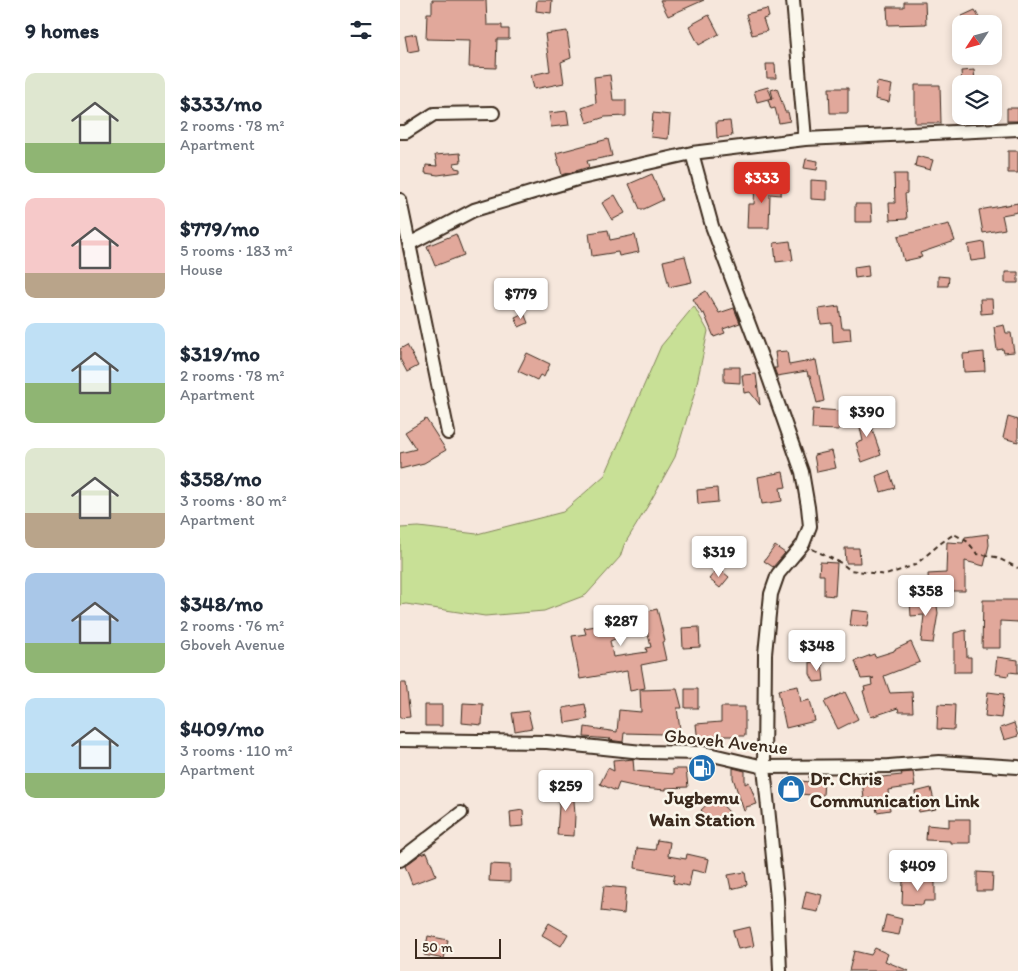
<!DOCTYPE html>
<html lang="en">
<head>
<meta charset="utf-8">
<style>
  :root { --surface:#fff; --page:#f2f2f3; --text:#1f2937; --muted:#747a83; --accent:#d93025 }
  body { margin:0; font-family:Itim,sans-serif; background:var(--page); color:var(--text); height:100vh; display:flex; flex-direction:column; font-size:19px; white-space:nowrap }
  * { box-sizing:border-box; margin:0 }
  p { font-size:16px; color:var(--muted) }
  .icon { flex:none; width:28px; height:28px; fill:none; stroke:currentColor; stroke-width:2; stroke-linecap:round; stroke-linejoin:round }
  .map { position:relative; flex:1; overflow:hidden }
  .panel { display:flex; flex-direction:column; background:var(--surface); width:400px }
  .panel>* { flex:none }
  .needle { width:32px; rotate:234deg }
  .tools { position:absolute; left:552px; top:15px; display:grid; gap:10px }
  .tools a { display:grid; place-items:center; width:50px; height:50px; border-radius:10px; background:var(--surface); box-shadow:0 2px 8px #0003; font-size:25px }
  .scale { position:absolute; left:15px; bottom:12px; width:86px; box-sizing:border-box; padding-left:5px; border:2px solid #3b2a1e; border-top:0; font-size:14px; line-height:18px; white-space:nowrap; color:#3b2a1e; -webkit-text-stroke:4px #fbf7ec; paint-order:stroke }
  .price { position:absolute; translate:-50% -42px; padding:0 11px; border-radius:5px; background:#fff; color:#222; font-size:16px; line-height:32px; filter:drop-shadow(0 1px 2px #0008) }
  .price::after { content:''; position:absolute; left:50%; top:30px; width:15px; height:11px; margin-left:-8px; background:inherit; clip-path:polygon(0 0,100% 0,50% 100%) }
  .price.current { background:var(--accent); color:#fff }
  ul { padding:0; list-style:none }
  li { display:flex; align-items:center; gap:15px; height:125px; padding:0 25px }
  li span { display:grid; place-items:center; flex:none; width:140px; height:100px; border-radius:10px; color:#555 }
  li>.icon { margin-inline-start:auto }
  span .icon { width:60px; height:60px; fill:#fffc; stroke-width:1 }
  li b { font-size:21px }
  h2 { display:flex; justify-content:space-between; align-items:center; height:60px; padding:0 25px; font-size:21px }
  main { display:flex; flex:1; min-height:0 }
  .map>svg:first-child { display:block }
  .green { fill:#c8e096; stroke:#82855a }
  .building { fill:#e1a89b; stroke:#3b2a1e; fill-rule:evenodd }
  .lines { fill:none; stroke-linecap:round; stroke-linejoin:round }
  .minor-casing { stroke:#3b2a1e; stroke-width:16 }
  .path { stroke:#3b2a1e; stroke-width:2; stroke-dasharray:5 4; stroke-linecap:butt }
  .minor { stroke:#fbf7ec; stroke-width:12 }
  .labels { text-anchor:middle; stroke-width:5; stroke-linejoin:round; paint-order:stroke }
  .street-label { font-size:19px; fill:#3b2a1e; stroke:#fbf7ec }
  .poi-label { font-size:19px; font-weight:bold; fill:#3b2a1e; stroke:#fbf7ec; text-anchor:start }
</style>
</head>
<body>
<main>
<section class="panel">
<h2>9 homes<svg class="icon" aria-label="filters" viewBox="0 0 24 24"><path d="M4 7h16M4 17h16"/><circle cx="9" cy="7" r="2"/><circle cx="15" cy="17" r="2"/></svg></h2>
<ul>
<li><span style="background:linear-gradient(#dfe7d0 70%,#8fb573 0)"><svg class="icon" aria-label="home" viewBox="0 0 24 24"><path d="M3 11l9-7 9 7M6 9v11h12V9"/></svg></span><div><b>$333/mo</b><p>2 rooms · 78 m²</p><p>Apartment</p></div></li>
<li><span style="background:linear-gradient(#f6c9c9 75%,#b9a48a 0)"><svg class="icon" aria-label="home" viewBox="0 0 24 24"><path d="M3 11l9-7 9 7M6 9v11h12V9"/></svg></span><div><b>$779/mo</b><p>5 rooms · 183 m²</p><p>House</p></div></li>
<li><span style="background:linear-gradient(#bfe0f5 60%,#8fb573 0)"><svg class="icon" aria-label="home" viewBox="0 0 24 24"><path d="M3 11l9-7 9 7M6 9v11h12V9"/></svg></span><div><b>$319/mo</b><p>2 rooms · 78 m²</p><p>Apartment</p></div></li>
<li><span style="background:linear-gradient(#dfe7d0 65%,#b9a48a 0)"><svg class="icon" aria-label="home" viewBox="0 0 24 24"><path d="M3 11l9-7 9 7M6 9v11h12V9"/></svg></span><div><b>$358/mo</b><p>3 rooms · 80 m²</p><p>Apartment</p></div></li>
<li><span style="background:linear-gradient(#a9c7e8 70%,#8fb573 0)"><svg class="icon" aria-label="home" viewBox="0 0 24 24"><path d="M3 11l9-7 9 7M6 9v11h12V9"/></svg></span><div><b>$348/mo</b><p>2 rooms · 76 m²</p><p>Gboveh Avenue</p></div></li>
<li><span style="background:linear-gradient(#bfe0f5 75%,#8fb573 0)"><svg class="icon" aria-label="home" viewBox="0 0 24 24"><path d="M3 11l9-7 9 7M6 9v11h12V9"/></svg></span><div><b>$409/mo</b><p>3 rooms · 110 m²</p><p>Apartment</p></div></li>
</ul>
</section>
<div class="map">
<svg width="618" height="971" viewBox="0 0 618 971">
  <rect width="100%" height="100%" fill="#f6e7dc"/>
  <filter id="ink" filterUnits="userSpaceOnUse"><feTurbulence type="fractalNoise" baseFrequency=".02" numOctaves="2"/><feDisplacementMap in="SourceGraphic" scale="10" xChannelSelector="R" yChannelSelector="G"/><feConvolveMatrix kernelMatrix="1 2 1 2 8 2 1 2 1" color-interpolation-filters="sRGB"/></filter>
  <g filter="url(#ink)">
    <path class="green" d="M 294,306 L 308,331 L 295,392 L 275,457 L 249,504 L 224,545 L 220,557 L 186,595 L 144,611 L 85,616 L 6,604 L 0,605 L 0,528 L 19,527 L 77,534 L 163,512 L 205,475 L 261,346 Z"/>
    <path class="building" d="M 32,0 L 86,0 L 87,25 L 102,25 L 102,29 L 109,29 L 109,39 L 97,39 L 96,68 L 69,67 L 70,40 L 26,39 L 27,13 L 32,13 Z
      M 137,0 L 152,0 L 151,13 L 136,11 Z
      M 260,0 L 304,0 L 268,16 Z
      M 504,2 L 525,2 L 526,24 L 488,25 L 487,7 L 504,7 Z
      M 367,9 L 369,17 L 363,19 L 367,31 L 352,35 L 346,14 Z
      M 575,10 L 582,24 L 566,24 L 562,16 Z
      M 309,15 L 319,34 L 299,45 L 289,26 Z
      M 167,31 L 171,58 L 161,62 L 164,83 L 134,89 L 131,75 L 150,71 L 145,34 Z
      M 16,34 L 19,50 L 8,52 L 5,36 Z
      M 366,64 L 375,64 L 376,78 L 367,78 Z
      M 574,70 L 575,82 L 562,83 L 561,71 Z
      M 210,75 L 213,100 L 226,100 L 226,116 L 205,117 L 187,123 L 182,108 L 196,103 L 194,77 Z
      M 477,82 L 492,85 L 489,102 L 475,99 Z
      M 515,85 L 540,85 L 541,123 L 515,123 Z
      M 368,87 L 372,98 L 357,102 L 354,91 Z
      M 377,88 L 385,112 L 388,112 L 390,121 L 379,123 L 375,108 L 371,109 L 368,100 L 373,98 L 371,90 Z
      M 429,88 L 448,88 L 448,113 L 430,113 Z
      M 607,108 L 618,108 L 618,121 L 607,121 Z
      M 167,111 L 169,125 L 151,127 L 149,113 Z
      M 253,113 L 270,115 L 268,139 L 251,137 Z
      M 330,121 L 332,136 L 317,138 L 316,122 Z
      M 208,139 L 212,156 L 187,161 L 189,167 L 162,175 L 156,153 Z
      M 608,151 L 618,151 L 618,173 L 608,173 Z
      M 60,153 L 61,162 L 54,163 L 55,168 L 60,169 L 60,172 L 38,175 L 25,173 L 26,165 L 37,166 L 35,155 Z
      M 517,156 L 533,160 L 530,170 L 515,166 Z
      M 406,159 L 418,161 L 417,170 L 404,168 Z
      M 252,174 L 263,200 L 244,209 L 240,209 L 229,184 Z
      M 494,174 L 507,174 L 507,193 L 505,194 L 507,219 L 490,220 L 489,203 L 495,203 Z
      M 367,180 L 382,181 L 381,195 L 370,194 L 369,228 L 347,228 L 348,204 L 354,204 L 355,183 L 366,184 Z
      M 411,180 L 427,181 L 427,200 L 411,199 Z
      M 215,195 L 225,213 L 212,220 L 202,203 Z
      M 618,203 L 618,212 L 602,215 L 605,229 L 583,233 L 579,210 Z
      M 455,204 L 471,204 L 472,222 L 455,222 Z
      M 549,224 L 555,241 L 520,253 L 522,257 L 504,261 L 498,236 Z
      M 208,230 L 210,240 L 235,235 L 239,252 L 219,256 L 218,252 L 192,256 L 189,233 Z
      M 56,234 L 64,255 L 35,266 L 27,246 Z
      M 390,241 L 393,260 L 376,262 L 374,243 Z
      M 584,242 L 586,259 L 571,261 L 568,245 Z
      M 285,256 L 292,282 L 269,287 L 263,261 Z
      M 468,265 L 469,276 L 455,278 L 454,267 Z
      M 605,272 L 618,272 L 618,283 L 605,283 Z
      M 538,276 L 549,277 L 548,286 L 538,286 Z
      M 306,291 L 319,313 L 334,308 L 340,323 L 323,329 L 325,333 L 314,337 L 304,313 L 302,314 L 293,299 Z
      M 580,299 L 592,299 L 593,313 L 581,314 Z
      M 439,306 L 442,328 L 450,328 L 451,340 L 433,342 L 432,323 L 421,324 L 419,309 Z
      M 124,313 L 128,323 L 119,327 L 115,317 Z
      M 604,325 L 606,333 L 611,333 L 614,352 L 604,353 L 603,349 L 597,350 L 594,327 Z
      M 7,345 L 18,366 L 7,372 L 0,359 L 0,349 Z
      M 387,351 L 389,365 L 416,360 L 424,401 L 417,403 L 410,376 L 408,376 L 407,371 L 377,376 L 374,368 L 377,368 L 375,352 Z
      M 584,352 L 585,371 L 564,372 L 563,354 Z
      M 127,353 L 150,364 L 144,377 L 140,375 L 137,380 L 118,371 Z
      M 324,367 L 340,367 L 340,383 L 324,382 Z
      M 356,374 L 360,405 L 350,392 L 344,393 L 342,375 Z
      M 413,409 L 440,411 L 439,430 L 412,429 Z
      M 472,411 L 474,425 L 471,426 L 481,455 L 462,462 L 456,443 L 463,441 L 457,414 Z
      M 608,417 L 618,420 L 618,442 L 603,438 Z
      M 26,419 L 46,450 L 24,463 L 0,469 L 0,453 L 16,449 L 5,432 Z
      M 432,451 L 436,468 L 417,472 L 414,455 Z
      M 489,471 L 495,488 L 481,492 L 476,476 Z
      M 383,472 L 386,487 L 380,488 L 382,501 L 362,504 L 358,477 Z
      M 317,488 L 318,502 L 298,504 L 297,490 Z
      M 588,534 L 589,545 L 584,566 L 565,561 L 565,591 L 529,591 L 528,574 L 546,573 L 547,542 L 563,543 L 565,537 Z
      M 375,546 L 385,553 L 373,567 L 364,561 Z
      M 445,548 L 459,548 L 460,563 L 446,563 Z
      M 420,562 L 437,563 L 435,596 L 424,595 L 424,575 L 419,575 Z
      M 318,568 L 329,577 L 320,588 L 309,579 Z
      M 536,599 L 538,613 L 533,643 L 521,642 L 524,615 L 511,616 L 510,601 Z
      M 583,600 L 618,600 L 618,622 L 600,621 L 600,648 L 582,648 Z
      M 257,609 L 265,641 L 262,642 L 266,660 L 241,665 L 245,688 L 230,691 L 227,671 L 180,679 L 172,636 L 186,634 L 184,628 L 208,624 L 207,622 L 231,612 L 232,615 ZM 246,626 L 251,647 L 246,648 L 247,652 L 213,657 L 210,641 Z
      M 452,610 L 470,612 L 468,627 L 450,625 Z
      M 299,627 L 300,647 L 283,648 L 282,628 Z
      M 566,630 L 567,657 L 571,657 L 571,672 L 554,672 L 554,633 Z
      M 511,642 L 520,662 L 484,676 L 490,693 L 512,692 L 513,712 L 499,712 L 498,708 L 471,717 L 463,691 L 465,690 L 464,687 L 472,685 L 471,679 L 474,678 L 461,679 L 455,661 L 474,654 L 475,657 L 494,651 L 494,650 Z
      M 597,657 L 618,660 L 618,673 L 609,672 L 608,676 L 595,674 Z
      M 410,662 L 422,662 L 424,681 L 414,682 L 410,674 Z
      M 0,683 L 6,683 L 10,717 L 0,718 Z
      M 398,686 L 401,702 L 410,700 L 415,721 L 386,728 L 378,690 Z
      M 277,689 L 282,708 L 277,708 L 281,737 L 265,740 L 264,734 L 224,733 L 223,742 L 209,740 L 211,739 L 184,737 L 185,727 L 217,732 L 219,710 L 241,712 L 240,690 Z
      M 285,689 L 298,689 L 298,708 L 285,708 Z
      M 445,692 L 458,719 L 438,729 L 424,702 Z
      M 588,692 L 604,694 L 601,718 L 585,716 Z
      M 63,703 L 83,704 L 82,725 L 62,723 Z
      M 185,704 L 188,719 L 165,723 L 163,708 Z
      M 538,704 L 555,705 L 554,730 L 537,729 Z
      M 25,705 L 42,705 L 42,726 L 25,726 Z
      M 321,707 L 345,707 L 345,736 L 315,736 L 315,742 L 298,743 L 296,724 L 321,722 Z
      M 128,711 L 132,728 L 115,731 L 112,713 Z
      M 614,723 L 618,736 L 604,740 L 600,728 Z
      M 224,759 L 224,760 L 233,759 L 234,771 L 273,774 L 273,769 L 286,769 L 288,787 L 266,788 L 266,790 L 242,788 L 219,783 L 216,791 L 200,784 L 208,768 L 214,771 L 213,760 Z
      M 333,768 L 345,771 L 345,784 L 349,782 L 357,804 L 346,807 L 346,810 L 344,811 L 333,778 Z
      M 513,772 L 515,786 L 488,790 L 490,810 L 477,812 L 474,798 L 464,799 L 462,779 L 502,775 L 501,773 Z
      M 409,776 L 424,777 L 423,796 L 400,794 L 399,800 L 383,798 L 385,779 L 409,782 Z
      M 173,787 L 175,815 L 174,836 L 157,835 L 159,806 L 156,788 Z
      M 531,788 L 536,809 L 519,812 L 515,792 Z
      M 315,797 L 329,812 L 315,825 L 301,810 Z
      M 123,810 L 124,826 L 111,827 L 110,812 Z
      M 549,819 L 570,819 L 570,843 L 550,843 L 550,841 L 526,840 L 527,825 L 549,827 Z
      M 257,840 L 270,842 L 268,856 L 286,859 L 287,854 L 309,859 L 306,873 L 292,870 L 289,886 L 273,883 L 275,875 L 235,868 L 237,848 L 255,850 Z
      M 27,852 L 36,875 L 12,884 L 5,866 L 21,854 Z
      M 90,864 L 110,865 L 110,882 L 89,881 Z
      M 345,872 L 347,885 L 331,889 L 328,875 Z
      M 577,872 L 593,873 L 592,891 L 577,891 Z
      M 503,880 L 535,882 L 535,901 L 524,901 L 523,905 L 502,904 Z
      M 204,886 L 226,888 L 224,914 L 201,911 Z
      M 406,891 L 422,895 L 418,912 L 402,909 Z
      M 486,915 L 502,919 L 499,935 L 482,932 Z
      M 149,923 L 168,934 L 161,946 L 142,935 Z
      M 350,927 L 354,946 L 338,949 L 333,931 Z
      M 28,936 L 48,940 L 44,959 L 24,955 Z
      M 475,948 L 488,954 L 485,961 L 509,971 L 449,971 L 454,951 L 471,955 Z"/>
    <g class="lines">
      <g class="minor-casing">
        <path id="minor" d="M 393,0 L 405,139
          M 0,132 L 6,132 L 34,114 L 93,113
          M 292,153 L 312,226 L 364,364 L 402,472 L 408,507 L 410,526 L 403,544 L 378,574 L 371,594 L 365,654 L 364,767 L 377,898 L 380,971
          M 0,200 L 48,433
          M 9,244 L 74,210 L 177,179 L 292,153 L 405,139 L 618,129
          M 0,740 L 147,742 L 242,752 L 304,753 L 364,767 L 489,766 L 539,762 L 618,767
          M 0,860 L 61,813"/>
      </g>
      <path class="path" d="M 412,549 L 441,563 L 450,570 L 486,575 L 515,565 L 541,543 L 554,534 L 568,542 L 577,554 L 596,557 L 618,568"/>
      <use href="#minor" class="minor"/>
    </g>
  </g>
  <defs>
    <g id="fuel-disc" transform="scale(1.4375)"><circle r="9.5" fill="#1f6fb2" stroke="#fbf7ec"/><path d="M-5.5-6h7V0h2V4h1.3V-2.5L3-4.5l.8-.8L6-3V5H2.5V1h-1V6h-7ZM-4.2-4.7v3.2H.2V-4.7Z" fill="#fff"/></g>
    <g id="shop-disc" transform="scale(1.4375)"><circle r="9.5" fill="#1f6fb2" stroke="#fbf7ec"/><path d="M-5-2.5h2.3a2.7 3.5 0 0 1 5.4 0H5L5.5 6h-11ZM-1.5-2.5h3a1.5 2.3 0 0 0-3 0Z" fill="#fff"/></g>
  </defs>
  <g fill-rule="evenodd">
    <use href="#fuel-disc" x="302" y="768"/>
    <use href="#shop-disc" x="391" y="789"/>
  </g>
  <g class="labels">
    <g class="street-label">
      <text transform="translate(326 741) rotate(6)" y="7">Gboveh Avenue</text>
    </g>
    <g class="poi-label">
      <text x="410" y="785">Dr. Chris<tspan x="410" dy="22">Communication Link</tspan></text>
      <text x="302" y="804" text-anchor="middle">Jugbemu<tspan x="302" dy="22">Wain Station</tspan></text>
    </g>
  </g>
</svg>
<div class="tools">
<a><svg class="needle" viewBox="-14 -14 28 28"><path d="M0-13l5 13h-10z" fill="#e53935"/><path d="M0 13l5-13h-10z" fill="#747a83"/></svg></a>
<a><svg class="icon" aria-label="layers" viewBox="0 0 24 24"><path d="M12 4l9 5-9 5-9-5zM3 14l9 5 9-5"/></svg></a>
</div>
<div class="scale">50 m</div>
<b class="price current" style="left:362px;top:204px">$333</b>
<b class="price" style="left:121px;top:320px">$779</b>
<b class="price" style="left:467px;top:438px">$390</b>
<b class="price" style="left:319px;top:578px">$319</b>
<b class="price" style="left:526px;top:617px">$358</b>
<b class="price" style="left:221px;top:647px">$287</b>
<b class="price" style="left:417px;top:672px">$348</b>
<b class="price" style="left:166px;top:812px">$259</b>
<b class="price" style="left:518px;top:892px">$409</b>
</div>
</main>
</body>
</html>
